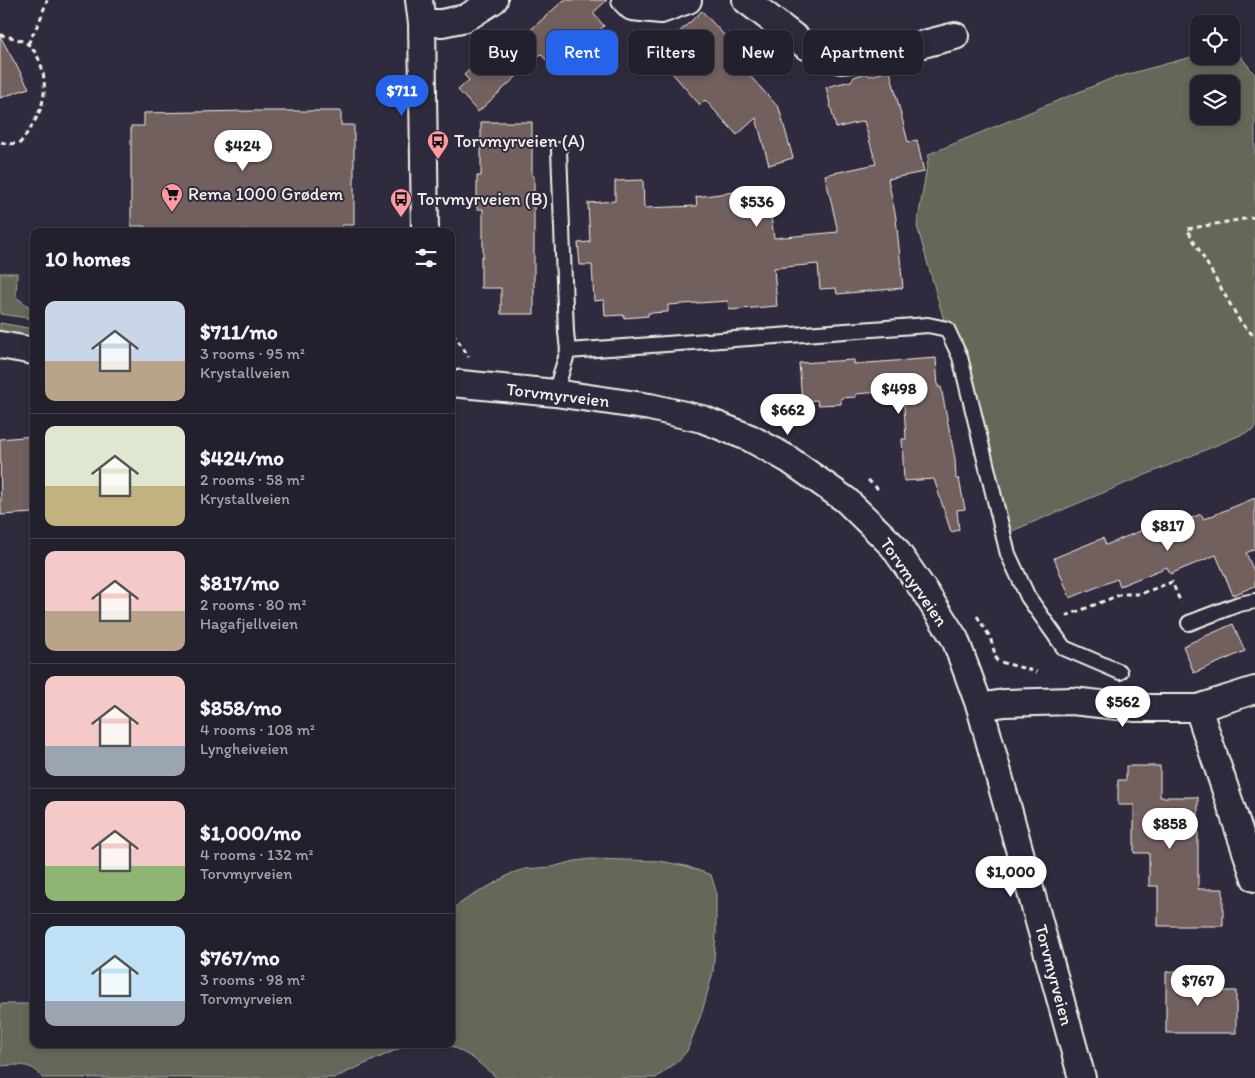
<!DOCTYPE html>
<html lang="en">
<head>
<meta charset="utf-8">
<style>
  :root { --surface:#23202e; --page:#2b2836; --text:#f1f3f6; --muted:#a3a3aa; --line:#403e4a; --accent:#2563eb }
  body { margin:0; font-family:Itim,sans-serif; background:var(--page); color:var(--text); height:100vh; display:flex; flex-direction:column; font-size:19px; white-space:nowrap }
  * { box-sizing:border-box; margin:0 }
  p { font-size:16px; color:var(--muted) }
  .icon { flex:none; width:28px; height:28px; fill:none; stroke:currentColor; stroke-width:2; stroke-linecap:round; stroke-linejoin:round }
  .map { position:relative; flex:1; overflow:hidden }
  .panel { position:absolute; left:30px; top:228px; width:425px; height:820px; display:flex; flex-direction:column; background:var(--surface); border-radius:10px; box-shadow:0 2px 8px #0003,0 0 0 1px var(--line) }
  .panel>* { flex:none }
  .hud { position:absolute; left:470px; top:30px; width:475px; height:45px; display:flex; gap:10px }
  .tools { position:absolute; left:1190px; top:15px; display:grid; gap:10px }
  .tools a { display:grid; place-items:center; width:50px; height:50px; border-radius:10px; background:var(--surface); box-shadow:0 2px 8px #0003,0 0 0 1px var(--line); font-size:25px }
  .price { position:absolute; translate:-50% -42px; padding:0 11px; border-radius:18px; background:#fff; color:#222; font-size:16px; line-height:32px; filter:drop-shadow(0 1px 2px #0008) }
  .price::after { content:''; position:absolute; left:50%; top:30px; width:15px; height:11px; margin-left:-8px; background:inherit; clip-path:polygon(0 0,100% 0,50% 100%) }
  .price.active { background:var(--accent); color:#fff }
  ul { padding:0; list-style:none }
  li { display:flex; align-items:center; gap:15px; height:125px; padding:0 15px }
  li+li { border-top:1px solid var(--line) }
  li span { display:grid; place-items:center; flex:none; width:140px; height:100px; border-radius:10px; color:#555 }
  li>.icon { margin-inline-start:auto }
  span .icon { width:60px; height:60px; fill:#fffc; stroke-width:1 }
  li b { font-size:21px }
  h2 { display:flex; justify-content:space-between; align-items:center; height:60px; padding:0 15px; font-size:21px }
  .tag { padding:0 18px; border-radius:10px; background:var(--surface); box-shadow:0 2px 8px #0003,0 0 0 1px var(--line); font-size:18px; line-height:45px }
  .tag.active { background:var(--accent); color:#fff }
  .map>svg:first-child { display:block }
  .green { fill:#646759; stroke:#acaca0; fill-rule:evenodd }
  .building { fill:#72615f; stroke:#f4f1e8 }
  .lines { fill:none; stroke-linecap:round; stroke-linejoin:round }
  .lane-casing { stroke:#f4f1e8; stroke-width:18 }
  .street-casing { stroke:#f4f1e8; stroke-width:30 }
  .path { stroke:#f4f1e8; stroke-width:3; stroke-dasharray:5 4; stroke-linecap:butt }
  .lane { stroke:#2f2a3d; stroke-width:14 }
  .street { stroke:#2f2a3d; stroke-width:26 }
  .labels { text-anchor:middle; stroke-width:4; stroke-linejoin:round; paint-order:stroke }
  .poi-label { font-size:18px; fill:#f4f1e8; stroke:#2f2a3d; text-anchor:start }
  .street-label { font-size:18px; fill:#f4f1e8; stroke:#2f2a3d }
</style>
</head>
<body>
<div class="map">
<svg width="1255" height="1078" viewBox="0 0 1255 1078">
  <rect width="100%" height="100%" fill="#2f2a3d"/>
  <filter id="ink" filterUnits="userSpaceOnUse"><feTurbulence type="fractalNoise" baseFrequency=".02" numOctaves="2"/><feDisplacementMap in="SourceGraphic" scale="10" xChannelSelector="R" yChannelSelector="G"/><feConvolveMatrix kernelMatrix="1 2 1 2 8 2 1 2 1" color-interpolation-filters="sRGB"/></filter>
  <g filter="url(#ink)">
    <path class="green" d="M 1232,45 L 1255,75 L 1255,429 L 1005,534 L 917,226 L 929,154 L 1110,79 L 1199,55 L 1199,56 L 1231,56 ZM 1199,84 L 1231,84 L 1231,116 L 1199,116 Z
      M 0,273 L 17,273 L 16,297 L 34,310 L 34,319 L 0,314 Z
      M 0,323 L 34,329 L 34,340 L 0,335 Z
      M 591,859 L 660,861 L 686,866 L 711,875 L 716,891 L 716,933 L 713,972 L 702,1012 L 687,1051 L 678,1061 L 656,1078 L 497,1078 L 473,1058 L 448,1044 L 451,1044 L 451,910 L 465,900 L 512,873 L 525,869 L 552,867 L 575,861 Z
      M 0,1004 L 34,1004 L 34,1044 L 413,1044 L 405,1046 L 334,1078 L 42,1078 C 34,1062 15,1065 0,1066 Z"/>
    <path class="building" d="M 564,0 L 607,0 L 593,13 L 604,26 L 555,70 L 541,54 L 478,112 L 458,90 L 469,80 L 464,75 L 510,32 L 518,41 Z
      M 702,11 L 734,46 L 732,48 L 747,63 L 742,67 L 779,108 L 793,158 L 769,165 L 756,118 L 737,135 L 705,100 L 700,105 L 672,73 L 682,64 L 665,45 Z
      M 0,36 L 29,88 L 0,98 Z
      M 890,71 L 908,142 L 917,140 L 924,172 L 888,179 L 896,218 L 903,288 L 837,294 L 836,288 L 820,289 L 818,264 L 774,268 L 777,306 L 729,310 L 728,301 L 668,305 L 668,312 L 648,313 L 648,316 L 624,318 L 624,315 L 605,316 L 604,300 L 594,301 L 592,265 L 580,265 L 578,243 L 590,242 L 588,203 L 615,201 L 615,181 L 643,180 L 644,208 L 697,206 L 696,197 L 767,188 L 774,238 L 838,232 L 825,175 L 876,164 L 864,121 L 836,128 L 826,87 L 851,81 L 854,77 L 866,73 L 870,76 Z
      M 249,111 L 341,111 L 341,125 L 354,125 L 354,225 L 342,225 L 342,231 L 145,231 L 145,226 L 131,226 L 131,126 L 144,126 L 144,113 Z
      M 481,122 L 532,122 L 532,176 L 534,176 L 534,314 L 501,314 L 501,288 L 481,288 L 481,257 L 483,257 L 483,209 L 477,209 L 477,176 L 481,176 Z
      M 936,358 L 938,387 L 941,387 L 955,459 L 956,479 L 959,479 L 965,509 L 957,510 L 959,530 L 951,532 L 934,479 L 904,481 L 902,439 L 906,439 L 903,390 L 856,394 L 856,397 L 841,398 L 841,404 L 818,405 L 817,400 L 802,401 L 799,363 L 854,360 L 854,364 Z
      M 34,436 L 34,513 L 1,515 L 0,439 Z
      M 1255,498 L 1255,549 L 1246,553 L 1255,574 L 1255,586 L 1233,595 L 1216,555 L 1170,574 L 1167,567 L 1120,586 L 1117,579 L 1070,598 L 1054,558 L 1103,538 L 1106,545 L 1152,526 L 1155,533 L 1201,514 L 1204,519 Z
      M 1233,624 L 1245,651 L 1194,673 L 1183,646 Z
      M 1126,766 L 1160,766 L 1160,797 L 1198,797 L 1198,889 L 1223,889 L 1223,926 L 1158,926 L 1158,886 L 1149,886 L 1149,853 L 1134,853 L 1134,805 L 1118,805 L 1118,780 L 1126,780 Z
      M 1166,972 L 1192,972 L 1192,985 L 1223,985 L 1223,991 L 1236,991 L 1236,1033 L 1166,1033 Z"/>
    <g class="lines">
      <g class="lane-casing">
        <path id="lane" d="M 568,351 L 928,325 L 947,329 L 960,357 L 1008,554 L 1028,597 L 1064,648 L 1120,672
          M 555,393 L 568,351 L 566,332 L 559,150
          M 1189,623 L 1239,604 L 1255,601"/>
      </g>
      <g class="street-casing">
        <path id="street" d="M 419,0 L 422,23 L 425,231
          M 625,0 L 632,7 L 661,10 L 688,0
          M 746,0 L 806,46 L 840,60 L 872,57 L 955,36
          M 422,23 L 442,23 L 466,18 L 494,0
          M 0,345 L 34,351
          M 451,383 L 555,393 L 650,407 L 702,419 L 750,438 L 788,459 L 846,500 L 893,546 L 925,592 L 955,639 L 980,707 L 1082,1078
          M 980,707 L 1004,703 L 1072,701 L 1136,708 L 1198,708 L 1255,690
          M 1198,708 L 1255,878"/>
      </g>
      <path class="path" d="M 0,35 C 8,36 23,40 29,45 C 44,59 48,88 41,107 C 37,120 28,132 20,143 L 8,144 L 0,142
        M 28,44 L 40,20 L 47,0
        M 1255,217 L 1187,229 L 1241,323 L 1255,337
        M 451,325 L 451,330 L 469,357
        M 868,480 L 878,489
        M 977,616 L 990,637 L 997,661 L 1037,672
        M 1066,616 L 1122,594 L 1140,594 L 1172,582 L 1181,603"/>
      <use href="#lane" class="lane"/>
      <use href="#street" class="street"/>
    </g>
  </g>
  <defs>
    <g id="bus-pin" transform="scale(1.125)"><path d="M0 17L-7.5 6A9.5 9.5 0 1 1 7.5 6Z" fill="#ff9aa2" stroke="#2f2a3d"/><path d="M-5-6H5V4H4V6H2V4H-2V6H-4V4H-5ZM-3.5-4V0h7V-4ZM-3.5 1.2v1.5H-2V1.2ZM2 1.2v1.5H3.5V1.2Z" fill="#111"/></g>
    <g id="supermarket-pin" transform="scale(1.125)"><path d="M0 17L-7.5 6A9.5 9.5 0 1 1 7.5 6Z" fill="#ff9aa2" stroke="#2f2a3d"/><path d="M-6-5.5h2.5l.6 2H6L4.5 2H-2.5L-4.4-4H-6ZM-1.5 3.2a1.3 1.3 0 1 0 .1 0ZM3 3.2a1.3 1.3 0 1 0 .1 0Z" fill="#111"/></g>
  </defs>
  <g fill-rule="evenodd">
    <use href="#bus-pin" x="438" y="141"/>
    <use href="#supermarket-pin" x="172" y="194"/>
    <use href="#bus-pin" x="401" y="199"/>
  </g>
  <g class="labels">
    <g class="poi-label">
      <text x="454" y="147">Torvmyrveien (A)</text>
      <text x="188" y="200">Rema 1000 Grødem</text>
      <text x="417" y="205">Torvmyrveien (B)</text>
    </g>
    <g class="street-label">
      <text transform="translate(558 395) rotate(7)" y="6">Torvmyrveien</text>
      <text transform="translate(914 582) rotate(55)" y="6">Torvmyrveien</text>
      <text transform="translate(1054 975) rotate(75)" y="6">Torvmyrveien</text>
    </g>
  </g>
</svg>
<div class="tools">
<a><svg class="icon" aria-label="locate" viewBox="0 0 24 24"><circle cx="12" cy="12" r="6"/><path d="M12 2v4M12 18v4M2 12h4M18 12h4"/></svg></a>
<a><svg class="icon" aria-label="layers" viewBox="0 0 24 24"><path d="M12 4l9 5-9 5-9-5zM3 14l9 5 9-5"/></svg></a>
</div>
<b class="price active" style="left:402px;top:117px">$711</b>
<b class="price" style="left:243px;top:172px">$424</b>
<b class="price" style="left:757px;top:228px">$536</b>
<b class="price" style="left:899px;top:415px">$498</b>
<b class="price" style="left:788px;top:436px">$662</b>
<b class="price" style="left:1168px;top:552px">$817</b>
<b class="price" style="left:1123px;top:728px">$562</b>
<b class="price" style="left:1170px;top:850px">$858</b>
<b class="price" style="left:1011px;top:898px">$1,000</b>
<b class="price" style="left:1198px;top:1007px">$767</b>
<div class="hud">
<a class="tag">Buy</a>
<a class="tag active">Rent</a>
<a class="tag">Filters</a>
<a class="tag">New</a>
<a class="tag">Apartment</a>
</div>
<section class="panel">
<h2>10 homes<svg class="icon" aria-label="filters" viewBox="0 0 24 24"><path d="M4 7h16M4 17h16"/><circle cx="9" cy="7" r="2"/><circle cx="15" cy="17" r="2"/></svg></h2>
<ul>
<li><span style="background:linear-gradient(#c9d6e8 60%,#b9a48a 0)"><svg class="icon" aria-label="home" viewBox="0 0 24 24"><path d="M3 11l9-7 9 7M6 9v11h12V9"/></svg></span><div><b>$711/mo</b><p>3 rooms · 95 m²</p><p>Krystallveien</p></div></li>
<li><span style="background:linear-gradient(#dfe7d0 60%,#c2b280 0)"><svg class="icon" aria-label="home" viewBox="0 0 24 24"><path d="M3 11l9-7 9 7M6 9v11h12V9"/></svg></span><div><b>$424/mo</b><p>2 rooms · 58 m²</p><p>Krystallveien</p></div></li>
<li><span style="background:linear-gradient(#f6c9c9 60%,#b9a48a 0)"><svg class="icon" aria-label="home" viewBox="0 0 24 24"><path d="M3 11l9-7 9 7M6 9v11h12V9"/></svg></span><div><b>$817/mo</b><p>2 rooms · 80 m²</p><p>Hagafjellveien</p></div></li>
<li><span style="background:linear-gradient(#f6c9c9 70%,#9aa5b1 0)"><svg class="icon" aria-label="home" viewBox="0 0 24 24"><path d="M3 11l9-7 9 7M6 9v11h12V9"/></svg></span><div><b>$858/mo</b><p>4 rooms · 108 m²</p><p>Lyngheiveien</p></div></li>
<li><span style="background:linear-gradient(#f6c9c9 65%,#8fb573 0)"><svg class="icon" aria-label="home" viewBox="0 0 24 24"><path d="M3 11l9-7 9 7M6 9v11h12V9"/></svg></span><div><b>$1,000/mo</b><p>4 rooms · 132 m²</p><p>Torvmyrveien</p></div></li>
<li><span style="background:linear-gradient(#bfe0f5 75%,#9aa5b1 0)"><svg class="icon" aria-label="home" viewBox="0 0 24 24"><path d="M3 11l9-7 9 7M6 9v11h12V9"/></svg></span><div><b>$767/mo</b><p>3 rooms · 98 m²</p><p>Torvmyrveien</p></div></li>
</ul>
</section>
</div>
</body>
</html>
